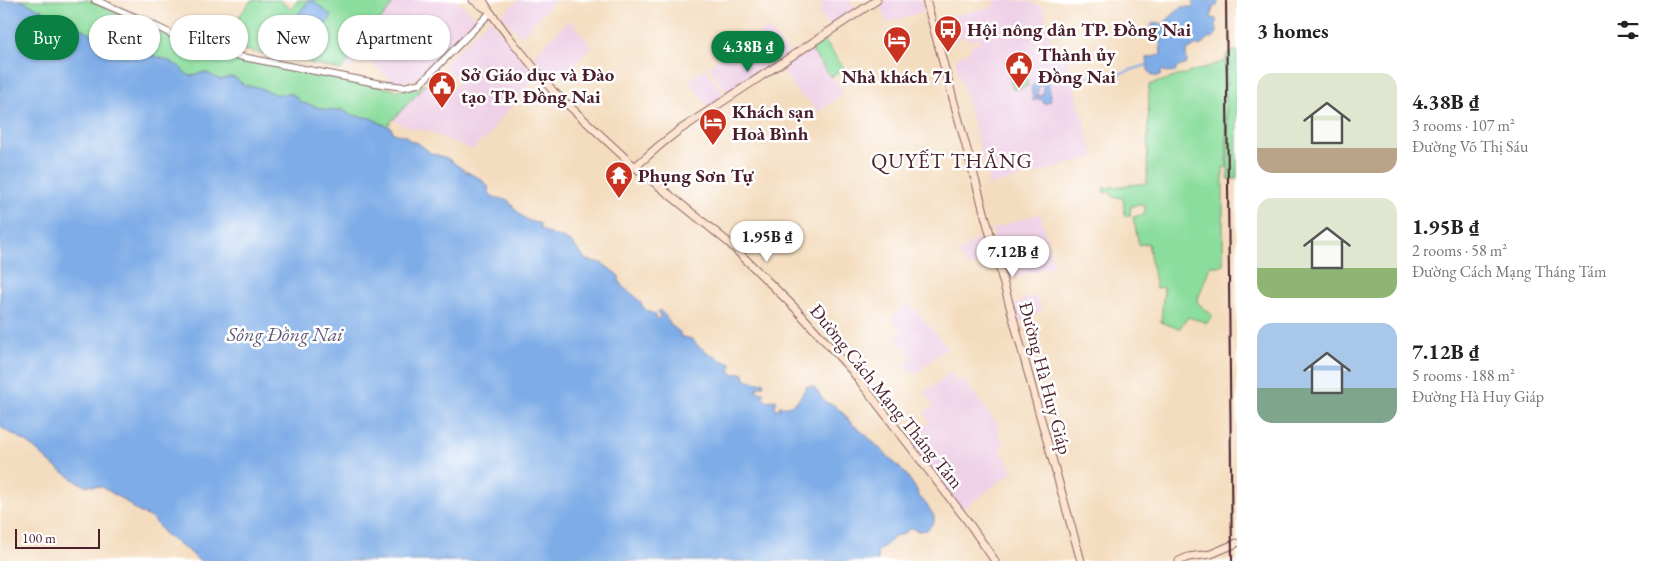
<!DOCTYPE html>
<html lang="en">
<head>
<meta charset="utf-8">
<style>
  :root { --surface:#fff; --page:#f6f6f6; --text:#202124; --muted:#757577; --accent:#0b8043 }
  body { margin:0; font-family:"EB Garamond",serif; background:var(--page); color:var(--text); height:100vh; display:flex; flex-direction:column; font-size:19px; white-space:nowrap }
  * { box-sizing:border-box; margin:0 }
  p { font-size:16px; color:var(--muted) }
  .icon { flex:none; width:28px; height:28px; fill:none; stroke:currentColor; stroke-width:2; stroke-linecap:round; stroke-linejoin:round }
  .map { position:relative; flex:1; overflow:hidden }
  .panel { display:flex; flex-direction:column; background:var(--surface); width:425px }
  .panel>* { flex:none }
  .hud { position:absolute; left:15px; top:15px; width:475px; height:45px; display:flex; gap:10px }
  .scale { position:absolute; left:15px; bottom:12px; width:85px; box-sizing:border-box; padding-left:5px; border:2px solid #4a1f2b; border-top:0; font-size:14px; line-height:18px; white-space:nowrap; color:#4a1f2b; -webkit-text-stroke:4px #fff; paint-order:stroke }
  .price { position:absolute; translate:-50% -42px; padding:0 11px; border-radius:18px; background:#fff; color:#222; font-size:16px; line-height:32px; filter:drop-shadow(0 1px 2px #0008) }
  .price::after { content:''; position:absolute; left:50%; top:30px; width:15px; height:11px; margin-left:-8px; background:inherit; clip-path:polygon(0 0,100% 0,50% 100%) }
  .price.current { background:var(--accent); color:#fff }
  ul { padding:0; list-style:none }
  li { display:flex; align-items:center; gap:15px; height:125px; padding:0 20px }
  li span { display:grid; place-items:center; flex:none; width:140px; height:100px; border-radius:15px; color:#555 }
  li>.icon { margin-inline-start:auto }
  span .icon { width:60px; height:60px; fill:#fffc; stroke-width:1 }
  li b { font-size:21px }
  h2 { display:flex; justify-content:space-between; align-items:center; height:60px; padding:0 20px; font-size:21px }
  .pill { padding:0 18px; border-radius:22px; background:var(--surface); box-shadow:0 1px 4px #0004; font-size:18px; line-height:45px }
  .pill.current { background:var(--accent); color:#fff }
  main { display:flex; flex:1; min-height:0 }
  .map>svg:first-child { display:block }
  .built { fill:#efd0e6 }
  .green { fill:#8bdd9d; stroke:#6a7e64 }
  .water { fill:#7dace7; stroke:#646689 }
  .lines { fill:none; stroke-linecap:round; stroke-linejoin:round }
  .stream { stroke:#7dace7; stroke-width:2 }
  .tertiary-casing { stroke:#86625f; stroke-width:8 }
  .secondary-casing { stroke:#86625f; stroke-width:9 }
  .tertiary { stroke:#fff; stroke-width:6 }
  .secondary { stroke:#fde4d1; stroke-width:7 }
  .rail { stroke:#4a1f2b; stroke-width:2 }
  .labels { text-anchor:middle; stroke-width:5; stroke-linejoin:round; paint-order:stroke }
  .poi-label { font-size:19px; font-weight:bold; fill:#4a1f2b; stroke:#fff; text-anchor:start }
  .street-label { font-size:19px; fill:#4a1f2b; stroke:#fff }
  .water-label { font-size:20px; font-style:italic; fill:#5e5776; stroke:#fff }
  .quarter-label { font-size:21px; letter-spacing:1px; fill:#4a1f2b; stroke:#fff }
</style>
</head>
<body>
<main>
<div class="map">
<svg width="1237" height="561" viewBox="0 0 1237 561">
  <rect width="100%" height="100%" fill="#fff"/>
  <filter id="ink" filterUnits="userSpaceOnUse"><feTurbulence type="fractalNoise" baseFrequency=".02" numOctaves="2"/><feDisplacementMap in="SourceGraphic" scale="10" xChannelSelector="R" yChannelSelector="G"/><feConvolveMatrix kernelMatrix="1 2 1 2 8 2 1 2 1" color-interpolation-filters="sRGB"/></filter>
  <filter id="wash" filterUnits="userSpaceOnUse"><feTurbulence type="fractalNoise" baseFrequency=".0096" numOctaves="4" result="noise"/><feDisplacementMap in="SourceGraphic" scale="20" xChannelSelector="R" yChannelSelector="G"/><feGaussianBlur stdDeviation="1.12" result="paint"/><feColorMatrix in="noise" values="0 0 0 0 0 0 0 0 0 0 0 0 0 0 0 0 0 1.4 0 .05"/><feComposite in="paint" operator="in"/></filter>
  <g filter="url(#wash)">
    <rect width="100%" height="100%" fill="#f4ddbf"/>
    <path class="built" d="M 396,0 L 455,0 L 477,17 L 416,79 L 396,84 L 362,55 L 349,70 L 344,66 Z
      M 518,0 L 555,0 L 521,36 L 501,15 Z
      M 823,0 L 849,0 L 858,10 L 832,27 L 818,12 L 824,8 L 819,3 Z
      M 883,0 L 923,0 L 926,11 L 886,23 L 880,2 Z
      M 994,0 L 1028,1 L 1044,8 L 1046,27 L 1051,39 L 1060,52 L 1064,49 L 1094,157 L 988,186 L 988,177 L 955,59 L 970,51 L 972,44 L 978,43 L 980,39 L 977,37 L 975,40 L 970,41 L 966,36 L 942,44 L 936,20 L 993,7 Z
      M 490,18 L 537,77 L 498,122 L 485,141 L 482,139 L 473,150 L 430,132 L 407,127 L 393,120 L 427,83 L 438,93 L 447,83 L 453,89 L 460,81 L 443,66 Z
      M 570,19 L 592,48 L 580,57 L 581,60 L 554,82 L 533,56 Z
      M 767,28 L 791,54 L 729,94 L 712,72 L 710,67 L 723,51 L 744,33 L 750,40 Z
      M 810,49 L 844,93 L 818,112 L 806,98 L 798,94 L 781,68 Z
      M 706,66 L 708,73 L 726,97 L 709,108 L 689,82 Z
      M 1038,214 L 1041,215 L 1054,266 L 1006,280 L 992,229 Z
      M 987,232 L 992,253 L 969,268 L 958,253 Z
      M 1034,295 L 1043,310 L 1018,323 L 1013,306 Z
      M 908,302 L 948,347 L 915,375 L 905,364 L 913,358 L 896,338 L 903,332 L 891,318 Z
      M 950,372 L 958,382 L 963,379 L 1000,428 L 997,431 L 1004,442 L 1001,446 L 1000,449 L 1013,471 L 962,510 L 908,439 L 930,422 L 924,413 L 934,405 L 924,393 Z"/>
    <path class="green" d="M 20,0 L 88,0 L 168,36 L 201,52 L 397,90 L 416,89 L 427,83 L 387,126 L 370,118 L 351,115 L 342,110 L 327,110 L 300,102 L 293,94 L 275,94 L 258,87 L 245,86 L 235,78 L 230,77 L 220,80 L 207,73 L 201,73 L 190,76 C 182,72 178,66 170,62 C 160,57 149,55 139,51 L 127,58 L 116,51 L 106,50 L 105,47 L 99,45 L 101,38 Z
      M 251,0 L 280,0 L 291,9 L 298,0 L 396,0 L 341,70 L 309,63 L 307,61 L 295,59 L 293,60 L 224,46 L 224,38 Z
      M 824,40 L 844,68 L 831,77 L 810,49 Z
      M 1237,50 L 1237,179 L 1228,179 L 1226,55 Z
      M 1020,57 L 1028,86 L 1013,90 L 1005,61 Z
      M 1226,61 L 1227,167 L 1223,168 L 1223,266 L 1210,266 L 1197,302 L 1213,316 L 1207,323 L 1188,317 L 1179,329 L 1161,322 L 1164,289 L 1162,287 L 1156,288 L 1148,243 L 1139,245 L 1133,217 L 1145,214 L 1145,205 L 1131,206 L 1130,215 L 1125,217 L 1123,198 L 1113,197 L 1110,192 L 1104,193 L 1103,188 L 1147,183 L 1149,85 Z"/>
    <path class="water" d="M 0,0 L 20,0 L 101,38 L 99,45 L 106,47 L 106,50 L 116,51 L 127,58 L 131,51 L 139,51 L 167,60 L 180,67 L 184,72 L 190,76 L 201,73 L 207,73 L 220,80 L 230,77 L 235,78 L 245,86 L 257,87 L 275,94 L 293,94 L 300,102 L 327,110 L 342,110 L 351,115 L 371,118 L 382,124 L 391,127 L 393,133 L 406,136 L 410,141 L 418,143 L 431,153 L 447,158 L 465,171 L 481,179 L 488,186 C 488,200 499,197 509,201 C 515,209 521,217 530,221 C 533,223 538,222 541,224 L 539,226 L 540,228 L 551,235 L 562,237 L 573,244 L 586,260 L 602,263 L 619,276 C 618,288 629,290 637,298 C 643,305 644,312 655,314 L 657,319 L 660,318 L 660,315 L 657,312 L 659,310 C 670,318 668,325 680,332 L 680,336 L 692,339 L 698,346 L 713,356 L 731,364 L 730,370 L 733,374 L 741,373 L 745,375 L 744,377 L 745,379 L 758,383 L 764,382 L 763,386 L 758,387 L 756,392 L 764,392 L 763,398 L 767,401 L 773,400 L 777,401 L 775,405 L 776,409 L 780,409 L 779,406 L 788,406 L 798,401 L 807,386 L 814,387 L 825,402 L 834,405 L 844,414 L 851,423 L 866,435 L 905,473 L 917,490 L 918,495 L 927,505 L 934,516 L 934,522 L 927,530 L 918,531 L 911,528 L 903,534 L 895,536 L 891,541 L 877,552 L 878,561 L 199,561 L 191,553 L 165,535 L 158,525 L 151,518 L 137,511 L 125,501 L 102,487 L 84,485 L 76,481 L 54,466 L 28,443 L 0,427 Z
      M 309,0 L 312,0 L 332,16 L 320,32 L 298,14 Z
      M 1194,0 L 1219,0 L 1217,6 L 1213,7 L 1211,18 L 1216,19 L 1217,33 L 1211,39 L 1209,37 L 1202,45 L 1195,46 L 1186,52 L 1187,64 L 1176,68 L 1175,72 L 1168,73 L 1162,70 L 1160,76 L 1153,76 L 1148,70 L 1147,58 L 1161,55 L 1160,34 L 1153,32 L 1151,25 L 1154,23 L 1163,24 L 1181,7 L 1193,7 Z
      M 1046,79 L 1048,80 L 1051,101 L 1044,104 L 1042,99 L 1038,100 L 1038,94 L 1042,96 L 1044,89 L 1041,85 L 1038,88 L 1038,92 L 1037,93 L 1036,100 L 1033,101 L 1031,87 L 1034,84 L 1040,83 Z"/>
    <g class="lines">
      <path class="stream" d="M 1076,78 L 1118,74 L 1147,65"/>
    </g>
  </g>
  <g filter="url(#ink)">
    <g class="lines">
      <g class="tertiary-casing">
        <path id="tertiary" d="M 95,0 L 151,24 L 202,49 L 381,84 L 404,87 L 421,83 L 490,13"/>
      </g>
      <g class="secondary-casing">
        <path id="secondary" d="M 473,0 L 485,8
          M 483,0 L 488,9 L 508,36 L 553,91 L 635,167 L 728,242 L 794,307 L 852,371 L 966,519 L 995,561
          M 926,0 L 1035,398 L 1081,561
          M 635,167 L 660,145 L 678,131 L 877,0
          M 1179,561 L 1188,557 L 1211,554 L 1237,543"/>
      </g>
      <use href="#tertiary" class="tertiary"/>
      <use href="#secondary" class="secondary"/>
      <path class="rail" d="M 1226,0 L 1232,561"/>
    </g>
  </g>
  <defs>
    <g id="bus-pin" transform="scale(1.4375)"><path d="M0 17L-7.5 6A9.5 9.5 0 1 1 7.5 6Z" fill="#c8321e" stroke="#fff"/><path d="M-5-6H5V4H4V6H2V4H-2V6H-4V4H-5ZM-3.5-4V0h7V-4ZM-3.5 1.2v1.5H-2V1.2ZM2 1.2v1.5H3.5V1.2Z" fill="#fff"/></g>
    <g id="hotel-pin" transform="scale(1.4375)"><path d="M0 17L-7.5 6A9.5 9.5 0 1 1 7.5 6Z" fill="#c8321e" stroke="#fff"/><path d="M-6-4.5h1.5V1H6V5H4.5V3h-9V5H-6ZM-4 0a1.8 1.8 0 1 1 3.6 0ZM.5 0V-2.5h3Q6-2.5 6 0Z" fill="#fff"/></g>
    <g id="civic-pin" transform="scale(1.4375)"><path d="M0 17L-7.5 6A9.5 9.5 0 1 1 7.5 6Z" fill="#c8321e" stroke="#fff"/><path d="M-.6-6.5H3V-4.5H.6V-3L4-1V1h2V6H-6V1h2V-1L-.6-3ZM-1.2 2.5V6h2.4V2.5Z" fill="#fff"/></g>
    <g id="temple-pin" transform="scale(1.4375)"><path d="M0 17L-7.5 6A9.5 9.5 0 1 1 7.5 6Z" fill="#c8321e" stroke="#fff"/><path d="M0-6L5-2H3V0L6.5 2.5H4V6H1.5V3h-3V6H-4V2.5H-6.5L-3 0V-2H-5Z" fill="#fff"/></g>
  </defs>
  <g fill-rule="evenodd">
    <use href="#bus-pin" x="948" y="29"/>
    <use href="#hotel-pin" x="897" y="40"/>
    <use href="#civic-pin" x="1019" y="65"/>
    <use href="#civic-pin" x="442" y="85"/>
    <use href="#hotel-pin" x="713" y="122"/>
    <use href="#temple-pin" x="619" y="175"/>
  </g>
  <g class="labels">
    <g class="poi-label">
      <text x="967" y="36">Hội nông dân TP. Đồng Nai</text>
      <text x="1038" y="61">Thành ủy<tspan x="1038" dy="22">Đồng Nai</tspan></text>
      <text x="461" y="81">Sở Giáo dục và Đào<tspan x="461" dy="22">tạo TP. Đồng Nai</tspan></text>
      <text x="897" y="83" text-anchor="middle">Nhà khách 71</text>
      <text x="732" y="118">Khách sạn<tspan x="732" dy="22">Hoà Bình</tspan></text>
      <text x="638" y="182">Phụng Sơn Tự</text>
    </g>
    <g class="street-label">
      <text transform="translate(1046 378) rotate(75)" y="7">Đường Hà Huy Giáp</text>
      <text transform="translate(887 396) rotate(51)" y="7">Đường Cách Mạng Tháng Tám</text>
    </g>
    <g class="water-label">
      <text x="285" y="341">Sông Đồng Nai</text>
    </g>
    <g class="quarter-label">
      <text x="952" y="168">QUYẾT THẮNG</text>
    </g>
  </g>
</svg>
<div class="scale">100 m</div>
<b class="price current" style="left:748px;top:73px">4.38B ₫</b>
<b class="price" style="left:767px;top:263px">1.95B ₫</b>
<b class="price" style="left:1013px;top:278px">7.12B ₫</b>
<div class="hud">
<a class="pill current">Buy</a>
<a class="pill">Rent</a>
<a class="pill">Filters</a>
<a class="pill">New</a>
<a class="pill">Apartment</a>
</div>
</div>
<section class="panel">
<h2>3 homes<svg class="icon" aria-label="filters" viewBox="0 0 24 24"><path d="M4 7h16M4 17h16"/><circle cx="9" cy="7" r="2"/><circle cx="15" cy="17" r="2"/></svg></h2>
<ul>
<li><span style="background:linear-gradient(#dfe7d0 75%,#b9a48a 0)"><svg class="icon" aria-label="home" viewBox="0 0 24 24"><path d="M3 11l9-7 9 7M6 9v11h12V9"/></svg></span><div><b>4.38B ₫</b><p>3 rooms · 107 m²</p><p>Đường Võ Thị Sáu</p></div></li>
<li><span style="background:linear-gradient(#dfe7d0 70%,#8fb573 0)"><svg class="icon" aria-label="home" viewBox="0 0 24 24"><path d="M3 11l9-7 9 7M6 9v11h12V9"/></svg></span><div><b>1.95B ₫</b><p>2 rooms · 58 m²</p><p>Đường Cách Mạng Tháng Tám</p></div></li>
<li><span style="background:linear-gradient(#a9c7e8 65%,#7fa58c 0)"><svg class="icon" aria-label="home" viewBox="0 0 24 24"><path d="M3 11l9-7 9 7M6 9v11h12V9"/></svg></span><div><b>7.12B ₫</b><p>5 rooms · 188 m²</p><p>Đường Hà Huy Giáp</p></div></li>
</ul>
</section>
</main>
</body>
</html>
